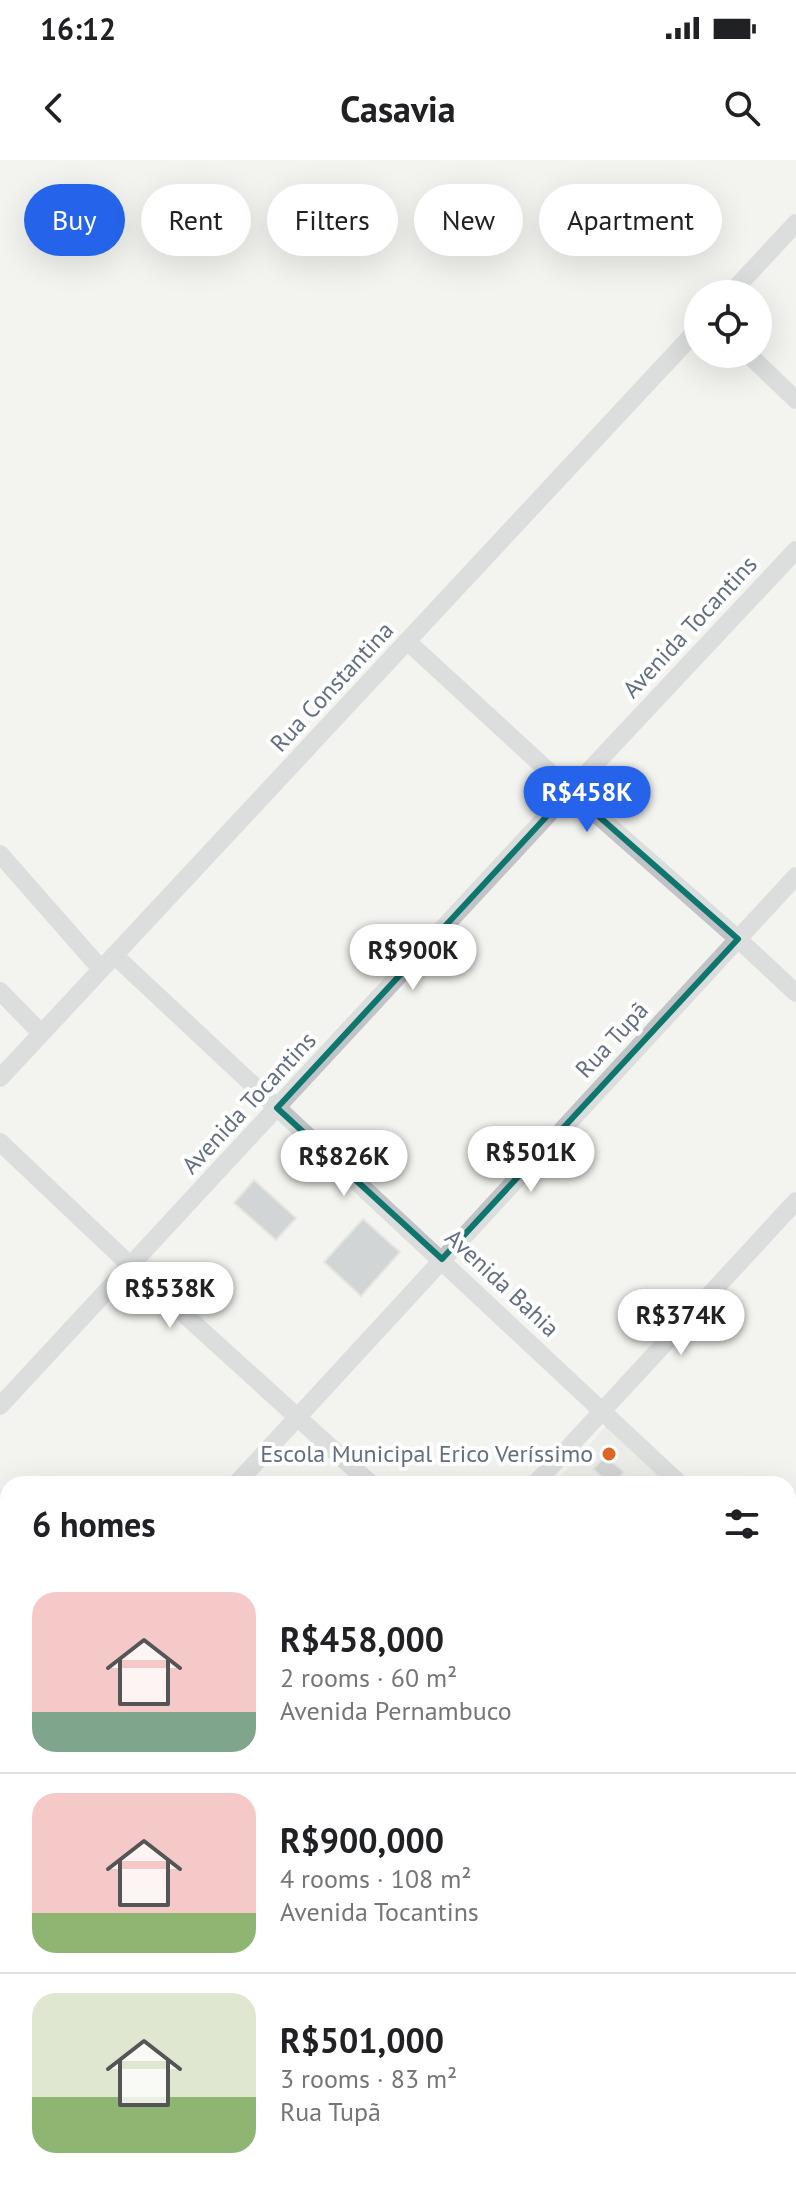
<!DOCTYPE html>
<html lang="en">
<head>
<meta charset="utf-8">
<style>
  :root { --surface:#fff; --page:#f6f6f6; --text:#202124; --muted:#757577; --line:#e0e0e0; --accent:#2563eb }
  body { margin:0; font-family:"PT Sans",sans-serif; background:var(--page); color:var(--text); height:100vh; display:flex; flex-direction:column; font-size:30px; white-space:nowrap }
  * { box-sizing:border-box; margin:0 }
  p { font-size:26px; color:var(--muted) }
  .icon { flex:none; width:44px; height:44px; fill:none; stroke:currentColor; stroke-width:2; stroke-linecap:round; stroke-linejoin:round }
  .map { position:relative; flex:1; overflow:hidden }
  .details { position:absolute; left:0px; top:1316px; width:796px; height:712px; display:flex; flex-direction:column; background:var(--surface); border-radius:24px 24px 0 0; box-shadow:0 8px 32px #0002 }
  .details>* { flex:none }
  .guide { position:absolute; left:24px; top:24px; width:748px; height:72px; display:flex; gap:16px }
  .controls { position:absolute; left:684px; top:120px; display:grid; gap:16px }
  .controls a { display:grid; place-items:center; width:88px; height:88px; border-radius:50%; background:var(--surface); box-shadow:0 8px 32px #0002; font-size:40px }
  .price { position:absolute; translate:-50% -68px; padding:0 18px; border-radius:28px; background:#fff; color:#222; font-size:26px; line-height:52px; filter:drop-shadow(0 2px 4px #0008) }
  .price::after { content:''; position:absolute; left:50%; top:48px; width:24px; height:18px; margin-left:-12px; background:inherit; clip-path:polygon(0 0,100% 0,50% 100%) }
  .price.on { background:var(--accent); color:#fff }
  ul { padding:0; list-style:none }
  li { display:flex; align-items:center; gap:24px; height:200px; padding:0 32px }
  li+li { border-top:2px solid var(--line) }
  li span { display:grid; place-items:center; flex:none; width:224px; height:160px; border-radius:24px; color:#555 }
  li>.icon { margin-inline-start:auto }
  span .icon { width:96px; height:96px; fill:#fffc; stroke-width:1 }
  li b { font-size:34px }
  h2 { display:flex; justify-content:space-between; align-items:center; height:96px; padding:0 32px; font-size:34px }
  .tag { padding:0 28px; border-radius:36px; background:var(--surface); box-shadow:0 8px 32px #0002; font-size:28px; line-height:72px }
  .tag.on { background:var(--accent); color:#fff }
  .status { display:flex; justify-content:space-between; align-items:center; height:56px; padding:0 40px; background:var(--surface); direction:ltr }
  .status svg { height:22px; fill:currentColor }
  header { display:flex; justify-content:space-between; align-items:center; height:104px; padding:0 32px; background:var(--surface); font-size:36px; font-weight:800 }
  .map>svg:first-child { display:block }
  .built { fill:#e4e4e3 }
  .green { fill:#d3dad1 }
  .building { fill:#a9afb5; stroke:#d4d5d2; stroke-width:2 }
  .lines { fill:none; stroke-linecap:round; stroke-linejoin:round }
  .path { stroke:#b8babc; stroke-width:3; stroke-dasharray:4 4; stroke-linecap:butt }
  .minor { stroke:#c1c3c7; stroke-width:18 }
  .marked { fill:none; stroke:#0f766e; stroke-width:6; stroke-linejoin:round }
  .poi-dot { fill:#dd6826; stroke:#fff; stroke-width:3 }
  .labels { text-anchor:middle; stroke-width:8; stroke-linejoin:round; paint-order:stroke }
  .street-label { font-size:24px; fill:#636f80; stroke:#fff }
  .poi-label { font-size:24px; fill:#636f80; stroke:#fff; text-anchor:end }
</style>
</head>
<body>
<div class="status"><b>16:12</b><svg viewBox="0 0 49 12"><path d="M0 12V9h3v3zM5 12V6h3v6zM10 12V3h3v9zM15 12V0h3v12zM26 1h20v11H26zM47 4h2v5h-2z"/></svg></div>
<header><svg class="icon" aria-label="back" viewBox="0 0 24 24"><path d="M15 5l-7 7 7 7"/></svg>Casavia<svg class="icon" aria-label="search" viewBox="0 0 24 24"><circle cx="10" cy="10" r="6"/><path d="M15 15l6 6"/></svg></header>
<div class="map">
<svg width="796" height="2028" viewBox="0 0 796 2028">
  <rect width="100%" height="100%" fill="#f3f4ef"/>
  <path class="built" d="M 608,1264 L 667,1324 L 554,1324 Z"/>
  <path class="green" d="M 788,1440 L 796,1448 L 796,1511 L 788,1520 Z"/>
  <path class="building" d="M 254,1020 L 296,1058 L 276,1080 L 234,1043 Z
    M 363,1059 L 400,1092 L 361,1136 L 324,1102 Z
    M 605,1296 L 624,1312 L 620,1317 L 627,1324 L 598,1324 L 603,1318 L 593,1309 Z"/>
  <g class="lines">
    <path class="path" d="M 788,1521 L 796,1512"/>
    <path class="minor" d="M 730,134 L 796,63
      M 748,194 L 796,240
      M 408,482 L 570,631 L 738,779 L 796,833
      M 0,694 L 101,809
      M 114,795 L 680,1324
      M 0,831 L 41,873
      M 0,918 L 698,169
      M 0,982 L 131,1106 L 371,1324
      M 0,1246 L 570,631 L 796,390
      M 236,1324 L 796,716
      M 535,1324 L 796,1041
      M 788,1371 L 796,1363
      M 788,1424 L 796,1431
      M 0,1577 L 8,1568
      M 788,1704 L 796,1695
      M 0,1756 L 8,1764
      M 0,1903 L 8,1894
      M 0,1938 L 8,1945
      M 89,2020 L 98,2028
      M 481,2020 L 490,2028
      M 195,2028 L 202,2020
      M 790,2028 L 796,2022"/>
  </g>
  <path d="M0 0H796V2028H0ZM 570,631 L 738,779 L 442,1099 L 277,948 Z" fill="#f3f4ef" fill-opacity=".55" fill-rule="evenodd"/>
  <path class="marked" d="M 570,631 L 738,779 L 442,1099 L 277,948 Z"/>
  <circle class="poi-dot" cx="609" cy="1294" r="8"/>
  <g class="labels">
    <g class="street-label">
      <text transform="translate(690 467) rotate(-47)" y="8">Avenida Tocantins</text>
      <text transform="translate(332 527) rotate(-47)" y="8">Rua Constantina</text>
      <text transform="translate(612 880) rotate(-47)" y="8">Rua Tupã</text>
      <text transform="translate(249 943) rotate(-47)" y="8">Avenida Tocantins</text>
      <text transform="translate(502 1123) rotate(43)" y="8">Avenida Bahia</text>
    </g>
    <g class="poi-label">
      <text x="593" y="1302">Escola Municipal Erico Veríssimo</text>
    </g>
  </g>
</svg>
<div class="controls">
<a><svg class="icon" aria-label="locate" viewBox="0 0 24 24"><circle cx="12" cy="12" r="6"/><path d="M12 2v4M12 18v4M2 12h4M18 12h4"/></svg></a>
</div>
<b class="price on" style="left:587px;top:674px">R$458K</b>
<b class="price" style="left:413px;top:832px">R$900K</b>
<b class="price" style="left:531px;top:1034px">R$501K</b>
<b class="price" style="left:344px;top:1038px">R$826K</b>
<b class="price" style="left:170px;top:1170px">R$538K</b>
<b class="price" style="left:681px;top:1197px">R$374K</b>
<div class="guide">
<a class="tag on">Buy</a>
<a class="tag">Rent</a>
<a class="tag">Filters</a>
<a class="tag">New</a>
<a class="tag">Apartment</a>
</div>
<section class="details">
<h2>6 homes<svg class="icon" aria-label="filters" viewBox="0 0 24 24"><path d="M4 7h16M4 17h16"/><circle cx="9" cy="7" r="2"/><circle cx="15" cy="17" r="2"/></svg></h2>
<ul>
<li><span style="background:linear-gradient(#f6c9c9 75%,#7fa58c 0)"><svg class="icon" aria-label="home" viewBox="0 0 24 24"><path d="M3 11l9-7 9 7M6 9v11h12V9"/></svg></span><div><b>R$458,000</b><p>2 rooms · 60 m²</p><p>Avenida Pernambuco</p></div></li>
<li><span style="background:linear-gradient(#f6c9c9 75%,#8fb573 0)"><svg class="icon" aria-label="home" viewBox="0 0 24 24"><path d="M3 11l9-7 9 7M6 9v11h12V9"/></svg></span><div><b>R$900,000</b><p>4 rooms · 108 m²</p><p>Avenida Tocantins</p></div></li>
<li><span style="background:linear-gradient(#dfe7d0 65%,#8fb573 0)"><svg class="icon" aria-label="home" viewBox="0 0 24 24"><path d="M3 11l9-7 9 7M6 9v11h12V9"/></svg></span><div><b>R$501,000</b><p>3 rooms · 83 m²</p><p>Rua Tupã</p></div></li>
</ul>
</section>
</div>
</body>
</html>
